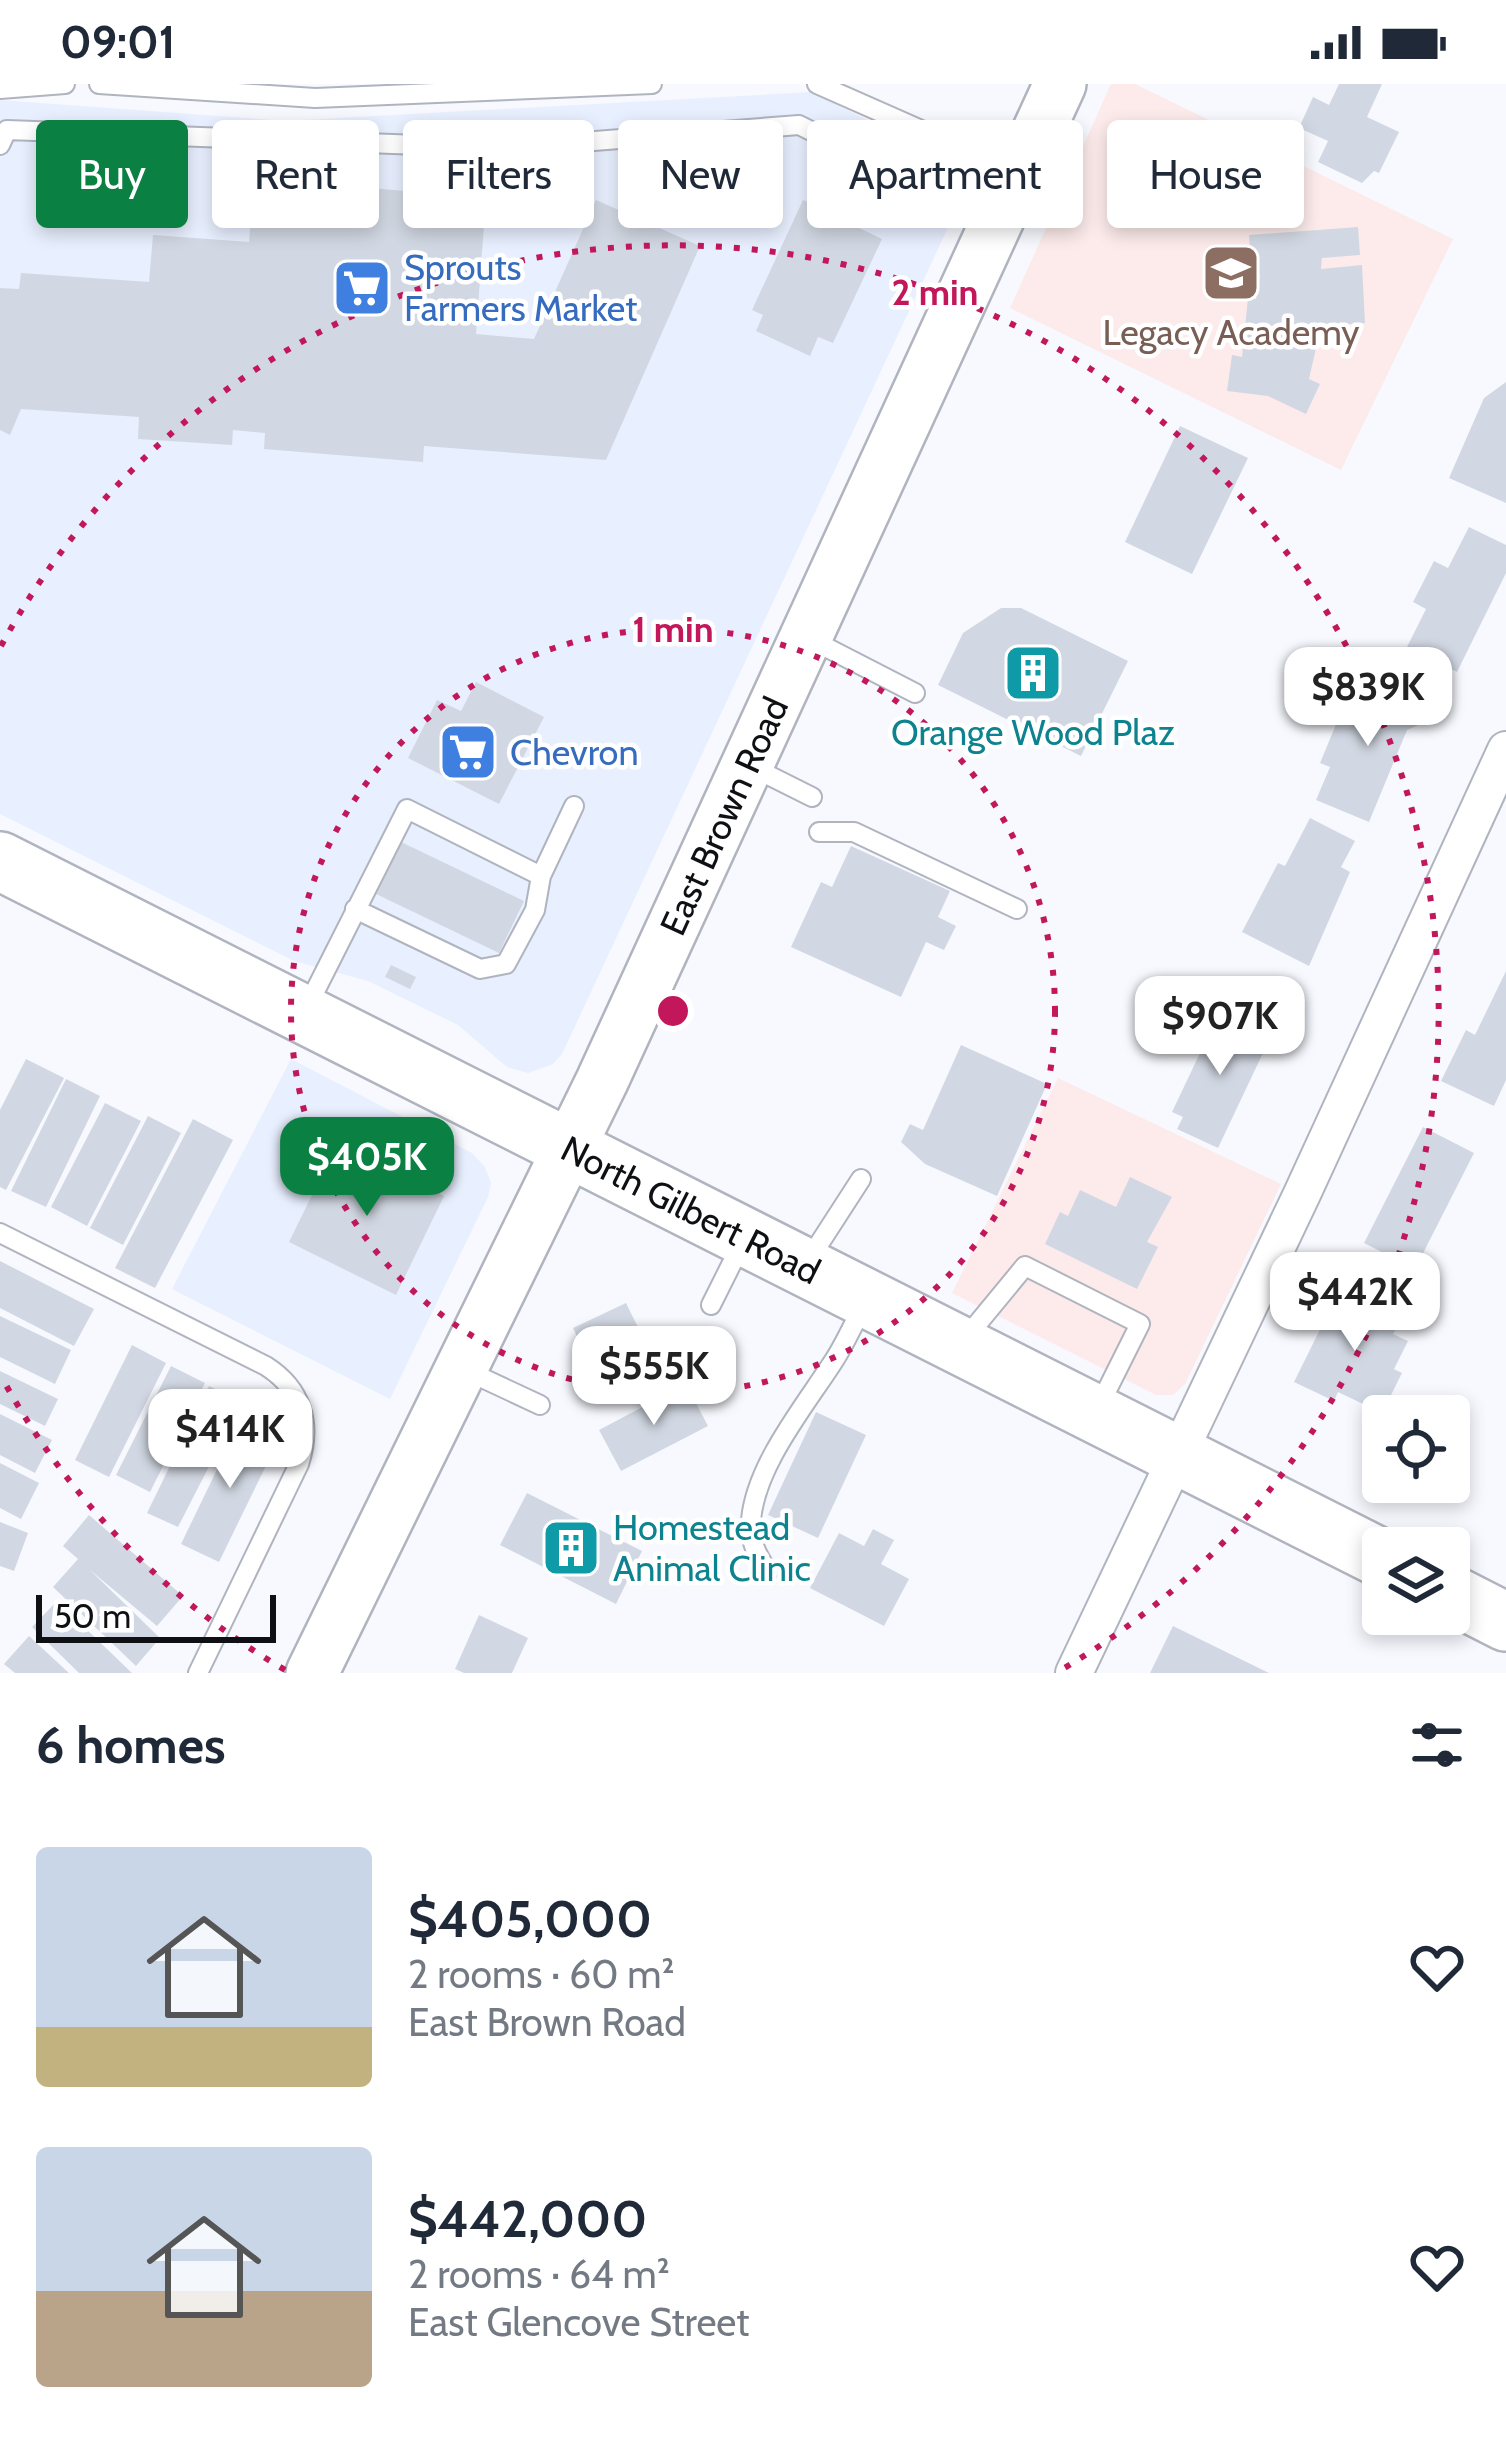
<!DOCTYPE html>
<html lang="en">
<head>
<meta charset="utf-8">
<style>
  :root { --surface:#fff; --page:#f2f2f3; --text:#1f2937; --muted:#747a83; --accent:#0b8043 }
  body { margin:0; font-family:Cabin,sans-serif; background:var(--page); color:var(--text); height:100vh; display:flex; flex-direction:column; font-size:45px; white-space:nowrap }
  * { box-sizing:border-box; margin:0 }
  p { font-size:39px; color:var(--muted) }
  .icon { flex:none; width:66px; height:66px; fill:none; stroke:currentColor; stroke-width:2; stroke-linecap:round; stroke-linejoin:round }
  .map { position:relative; height:1589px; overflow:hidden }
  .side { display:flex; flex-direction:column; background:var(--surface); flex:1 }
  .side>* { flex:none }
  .guide { position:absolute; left:36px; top:36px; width:1434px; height:108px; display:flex; gap:24px }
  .fabs { position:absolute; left:1362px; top:1311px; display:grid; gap:24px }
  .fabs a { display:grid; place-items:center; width:108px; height:108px; border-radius:12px; background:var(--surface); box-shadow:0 6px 18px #0003; font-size:60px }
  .scale { position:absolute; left:36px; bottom:30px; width:240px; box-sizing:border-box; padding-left:12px; border:6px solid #0e1013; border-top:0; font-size:33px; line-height:42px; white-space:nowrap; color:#0e1013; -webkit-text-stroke:9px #fff; paint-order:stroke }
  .price { position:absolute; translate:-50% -102px; padding:0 27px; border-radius:24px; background:#fff; color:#222; font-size:39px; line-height:78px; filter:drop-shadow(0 3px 6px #0008) }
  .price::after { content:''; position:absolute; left:50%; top:72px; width:36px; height:27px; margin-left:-18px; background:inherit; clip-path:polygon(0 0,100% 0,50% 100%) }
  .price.on { background:var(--accent); color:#fff }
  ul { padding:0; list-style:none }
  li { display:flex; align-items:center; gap:36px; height:300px; padding:0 36px }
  li span { display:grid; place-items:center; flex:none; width:336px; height:240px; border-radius:12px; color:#555 }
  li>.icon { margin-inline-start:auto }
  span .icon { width:144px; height:144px; fill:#fffc; stroke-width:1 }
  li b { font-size:51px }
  h2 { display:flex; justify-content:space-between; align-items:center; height:144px; padding:0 36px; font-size:51px }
  .pill { padding:0 42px; border-radius:12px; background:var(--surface); box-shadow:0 6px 18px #0003; font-size:42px; line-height:108px }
  .pill.on { background:var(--accent); color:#fff }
  .status { display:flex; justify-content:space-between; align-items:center; height:84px; padding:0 60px; background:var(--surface); direction:ltr }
  .status svg { height:33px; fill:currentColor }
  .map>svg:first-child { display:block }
  .built { fill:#e8effe }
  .education { fill:#fcebea }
  .building { fill:#d2d8e3 }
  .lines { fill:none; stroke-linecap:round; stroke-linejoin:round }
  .service-casing { stroke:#afb4bf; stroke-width:22 }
  .minor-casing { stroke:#afb4bf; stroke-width:40 }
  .secondary-casing { stroke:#afb4bf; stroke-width:56 }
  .primary-casing { stroke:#afb4bf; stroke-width:62 }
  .service { stroke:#fff; stroke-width:18 }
  .minor { stroke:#fff; stroke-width:36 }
  .secondary { stroke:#fff; stroke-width:51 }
  .primary { stroke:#fff; stroke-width:57 }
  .ring { fill:none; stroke:#c2185b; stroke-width:6; stroke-dasharray:6 12 }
  .labels { text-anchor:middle; stroke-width:9; stroke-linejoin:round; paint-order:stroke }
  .shop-label { font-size:36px; fill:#366cbe; stroke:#fff; text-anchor:start }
  .education-label { font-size:36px; fill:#785e54; stroke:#fff }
  .culture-label { font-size:36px; fill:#0d838f; stroke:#fff }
  .street-label { font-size:36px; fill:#0e1013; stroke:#fff }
  .centre { fill:#c2185b; stroke:#fff; stroke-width:6 }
  .ring-label { font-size:36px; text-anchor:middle; font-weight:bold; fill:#c2185b; stroke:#fff; stroke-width:9; stroke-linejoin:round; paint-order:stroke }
</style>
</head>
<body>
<div class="status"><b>09:01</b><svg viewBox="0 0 49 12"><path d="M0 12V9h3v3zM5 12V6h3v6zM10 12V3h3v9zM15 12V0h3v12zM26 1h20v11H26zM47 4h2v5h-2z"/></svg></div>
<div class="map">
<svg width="1506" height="1589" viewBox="0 0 1506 1589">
  <rect width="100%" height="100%" fill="#f7f9fe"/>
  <path class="built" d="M 812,8 L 973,90 L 562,970 L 553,980 L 528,989 L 507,983 L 458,941 L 368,897 L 294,877 L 0,730 L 0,16 L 285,37 Z
    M 291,975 L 472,1069 L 485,1083 L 491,1099 L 488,1113 L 390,1315 L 172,1205 Z"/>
  <path class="education" d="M 1111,0 L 1135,0 L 1453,155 L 1341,386 L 1010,224 Z
    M 1058,994 L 1281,1100 L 1185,1300 L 1173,1311 L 1156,1311 L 952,1209 Z"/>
  <path class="building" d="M 1339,0 L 1382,0 L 1367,33 L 1399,48 L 1379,89 L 1374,87 L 1362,99 L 1318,78 L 1328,57 L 1299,44 L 1313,13 L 1329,21 Z
    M 835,85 L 857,95 L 838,134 L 882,155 L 833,259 L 818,253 L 810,272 L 756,247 L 763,231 L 752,226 L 803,116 L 818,122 Z
    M 254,94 L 486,114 L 476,250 L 534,255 L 596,116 L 700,162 L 606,376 L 424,362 L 423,378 L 264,365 L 265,349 L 233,346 L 232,361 L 138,355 L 139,333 L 21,325 L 10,351 L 0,346 L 0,204 L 19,205 L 21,189 L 149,198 L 153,151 L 249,158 Z
    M 1358,143 L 1360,171 L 1322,174 L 1321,185 L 1362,181 L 1365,239 L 1321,242 L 1309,295 L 1320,300 L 1306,330 L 1268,312 L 1227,307 L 1232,271 L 1242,273 L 1248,214 L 1256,215 L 1260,191 L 1252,191 L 1249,151 Z
    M 1506,298 L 1506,419 L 1449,394 L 1484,314 Z
    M 1180,342 L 1248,374 L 1192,490 L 1125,458 Z
    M 1469,443 L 1506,461 L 1506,489 L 1457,588 L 1407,563 L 1426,525 L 1413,518 L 1434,477 L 1448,484 Z
    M 1001,524 L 1021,524 L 1128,577 L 1081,672 L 938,601 L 963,549 Z
    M 476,598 L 544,633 L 499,720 L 408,674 L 437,616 L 461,627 Z
    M 1417,598 L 1432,635 L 1407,646 L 1369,738 L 1316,716 L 1330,683 L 1320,679 L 1347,614 L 1363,621 Z
    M 1310,734 L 1355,757 L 1341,783 L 1350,788 L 1309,882 L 1242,848 L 1278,779 L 1285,782 Z
    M 399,757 L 524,817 L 499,869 L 374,809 Z
    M 851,762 L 950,807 L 938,833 L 956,842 L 944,866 L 926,858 L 901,913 L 791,863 L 821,798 L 832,803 Z
    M 391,881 L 416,893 L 410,905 L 385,893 Z
    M 1506,887 L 1506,996 L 1494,1022 L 1441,997 L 1466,946 L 1475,951 Z
    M 1221,925 L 1272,950 L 1218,1064 L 1177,1045 L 1183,1033 L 1172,1028 Z
    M 961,961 L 1047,1000 L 997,1112 L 925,1080 L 901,1058 L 910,1040 L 923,1046 Z
    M 26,975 L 64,994 L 6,1106 L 0,1103 L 0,1026 Z
    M 66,995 L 100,1012 L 46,1123 L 11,1107 Z
    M 105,1019 L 141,1037 L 87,1142 L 51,1123 Z
    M 148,1032 L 181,1049 L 123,1161 L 90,1144 Z
    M 193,1035 L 233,1056 L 155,1204 L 115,1184 Z
    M 1423,1043 L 1474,1069 L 1415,1185 L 1364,1159 Z
    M 337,1060 L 444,1112 L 396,1211 L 289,1158 Z
    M 1130,1093 L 1172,1113 L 1147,1158 L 1158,1163 L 1137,1205 L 1045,1160 L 1060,1128 L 1068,1132 L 1080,1106 L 1116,1123 Z
    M 0,1177 L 94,1225 L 74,1262 L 0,1224 Z
    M 1340,1205 L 1401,1234 L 1393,1250 L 1408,1257 L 1394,1285 L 1402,1289 L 1382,1329 L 1338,1308 L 1334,1317 L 1294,1298 Z
    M 626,1219 L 658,1284 L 604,1310 L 573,1244 Z
    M 0,1232 L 71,1266 L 55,1300 L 0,1273 Z
    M 132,1261 L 166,1279 L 109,1393 L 75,1376 Z
    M 171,1282 L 205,1299 L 150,1408 L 116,1391 Z
    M 0,1287 L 58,1315 L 45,1342 L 0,1320 Z
    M 686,1300 L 708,1342 L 621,1387 L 599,1346 Z
    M 209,1302 L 242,1318 L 178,1443 L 147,1429 Z
    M 816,1328 L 866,1351 L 818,1454 L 768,1431 Z
    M 0,1330 L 52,1356 L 35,1389 L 0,1371 Z
    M 241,1336 L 279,1355 L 219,1478 L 181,1460 Z
    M 0,1379 L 39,1399 L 21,1435 L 0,1424 Z
    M 527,1409 L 642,1467 L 616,1520 L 500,1461 Z
    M 89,1431 L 183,1512 L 157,1542 L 90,1486 L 160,1554 L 136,1582 L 53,1503 L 78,1475 L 63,1462 Z
    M 0,1438 L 28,1449 L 14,1487 L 0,1482 Z
    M 873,1445 L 894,1456 L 881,1480 L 909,1495 L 884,1542 L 810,1504 L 839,1449 L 864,1462 Z
    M 57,1517 L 132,1589 L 79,1589 L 32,1543 Z
    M 479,1531 L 528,1554 L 512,1589 L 464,1589 L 455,1585 Z
    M 1173,1542 L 1269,1589 L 1150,1589 Z
    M 29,1552 L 69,1589 L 15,1589 L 4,1580 Z"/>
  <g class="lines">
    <g class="service-casing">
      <path id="service" d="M 99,0 L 315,14 L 652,0
        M 817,0 L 1014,87
        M 0,5 L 65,0
        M 0,61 L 7,46 L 504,64 L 799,41 L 994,138
        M 810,555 L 915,609
        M 752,683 L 812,713
        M 819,748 L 854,748 L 1017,825
        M 355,825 L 480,885 L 506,880 L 535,826 L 541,792
        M 305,927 L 407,725 L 541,792 L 574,722
        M 0,1149 L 266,1282 C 302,1305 312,1340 299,1380 L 198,1589
        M 808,1177 L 861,1095
        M 711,1221 L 742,1159
        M 964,1256 L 1025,1182 L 1140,1240 L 1097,1326
        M 463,1285 L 540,1321
        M 768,1488 C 757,1471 749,1457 751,1436 C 756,1381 804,1323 833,1278 C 845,1260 854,1239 864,1220"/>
    </g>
    <g class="minor-casing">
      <path id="minor" d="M 1074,1589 L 1302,1110 L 1506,666"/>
    </g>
    <g class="secondary-casing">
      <g id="secondary">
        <path id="s1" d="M 312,1589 L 602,997 L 1060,0"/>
      </g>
    </g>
    <g class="primary-casing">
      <g id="primary">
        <path id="s2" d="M 0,777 L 1383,1475"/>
        <path d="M 1449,1509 L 1506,1538"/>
      </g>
    </g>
    <use href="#service" class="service"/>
    <use href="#minor" class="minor"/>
    <use href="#secondary" class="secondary"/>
    <use href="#primary" class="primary"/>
  </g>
  <g class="ring">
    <circle cx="673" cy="927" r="382"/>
    <path d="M285 1586A765 765 0 0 1 1 1292M1 562A765 765 0 1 1 1061 1586"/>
  </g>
  <defs>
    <g id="school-square" transform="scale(3)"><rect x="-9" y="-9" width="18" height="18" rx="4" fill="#8d6e63" stroke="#fff"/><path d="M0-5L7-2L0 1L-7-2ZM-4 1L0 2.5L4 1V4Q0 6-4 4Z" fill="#fff"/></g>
    <g id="supermarket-square" transform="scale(3)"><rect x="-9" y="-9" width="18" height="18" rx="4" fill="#3f7fe0" stroke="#fff"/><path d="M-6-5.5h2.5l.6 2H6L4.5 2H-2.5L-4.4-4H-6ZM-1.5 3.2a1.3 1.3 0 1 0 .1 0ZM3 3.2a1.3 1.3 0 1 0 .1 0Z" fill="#fff"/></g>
    <g id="building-square" transform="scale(3)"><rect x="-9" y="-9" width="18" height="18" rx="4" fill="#0f9aa8" stroke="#fff"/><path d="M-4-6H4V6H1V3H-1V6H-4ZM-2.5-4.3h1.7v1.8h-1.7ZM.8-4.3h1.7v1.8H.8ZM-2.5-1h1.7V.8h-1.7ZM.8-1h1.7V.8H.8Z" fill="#fff"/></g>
  </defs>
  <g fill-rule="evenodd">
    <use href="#school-square" x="1231" y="189"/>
    <use href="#supermarket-square" x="362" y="204"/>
    <use href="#building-square" x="1033" y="589"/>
    <use href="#supermarket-square" x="468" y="668"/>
    <use href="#building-square" x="571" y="1464"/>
  </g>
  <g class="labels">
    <g class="shop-label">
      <text x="404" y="196">Sprouts<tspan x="404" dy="41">Farmers Market</tspan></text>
      <text x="510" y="681">Chevron</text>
    </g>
    <g class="education-label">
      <text x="1231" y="261">Legacy Academy</text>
    </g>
    <g class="culture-label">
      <text x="1033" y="661">Orange Wood Plaz</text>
      <text x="613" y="1456" text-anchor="start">Homestead<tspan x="613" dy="41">Animal Clinic</tspan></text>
    </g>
    <g class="street-label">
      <text dy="13" stroke="none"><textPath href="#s1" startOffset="951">East Brown Road</textPath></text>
      <text dy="13" stroke="none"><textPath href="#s2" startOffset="774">North Gilbert Road</textPath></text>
    </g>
  </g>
  <circle cx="673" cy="927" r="18" class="centre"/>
  <g class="ring-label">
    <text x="935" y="221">2 min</text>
    <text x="673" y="558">1 min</text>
  </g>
</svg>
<div class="fabs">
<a><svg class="icon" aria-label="locate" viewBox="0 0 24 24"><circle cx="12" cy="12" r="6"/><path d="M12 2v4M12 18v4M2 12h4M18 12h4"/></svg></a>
<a><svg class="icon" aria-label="layers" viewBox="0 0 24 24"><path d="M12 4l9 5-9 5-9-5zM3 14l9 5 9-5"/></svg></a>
</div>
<div class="scale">50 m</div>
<b class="price" style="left:1368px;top:665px">$839K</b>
<b class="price" style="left:1220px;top:994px">$907K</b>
<b class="price on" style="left:367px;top:1135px">$405K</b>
<b class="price" style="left:1355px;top:1270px">$442K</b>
<b class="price" style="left:654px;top:1344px">$555K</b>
<b class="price" style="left:230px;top:1407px">$414K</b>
<div class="guide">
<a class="pill on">Buy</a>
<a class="pill">Rent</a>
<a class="pill">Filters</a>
<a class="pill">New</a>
<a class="pill">Apartment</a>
<a class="pill">House</a>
</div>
</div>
<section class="side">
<h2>6 homes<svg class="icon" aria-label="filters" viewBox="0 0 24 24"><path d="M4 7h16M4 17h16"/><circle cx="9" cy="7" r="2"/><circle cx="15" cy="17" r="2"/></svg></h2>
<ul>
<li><span style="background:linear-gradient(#c9d6e8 75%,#c2b280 0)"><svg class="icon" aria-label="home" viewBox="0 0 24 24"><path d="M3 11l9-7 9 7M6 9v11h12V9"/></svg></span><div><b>$405,000</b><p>2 rooms · 60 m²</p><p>East Brown Road</p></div><svg class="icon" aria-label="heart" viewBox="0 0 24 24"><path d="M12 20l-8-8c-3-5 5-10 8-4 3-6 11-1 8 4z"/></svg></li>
<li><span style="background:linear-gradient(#c9d6e8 60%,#b9a48a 0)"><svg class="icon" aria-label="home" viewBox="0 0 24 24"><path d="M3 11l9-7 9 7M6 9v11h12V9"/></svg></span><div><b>$442,000</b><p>2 rooms · 64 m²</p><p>East Glencove Street</p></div><svg class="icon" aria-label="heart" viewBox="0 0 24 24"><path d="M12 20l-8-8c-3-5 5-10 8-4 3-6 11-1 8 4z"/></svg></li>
</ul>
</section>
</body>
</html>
